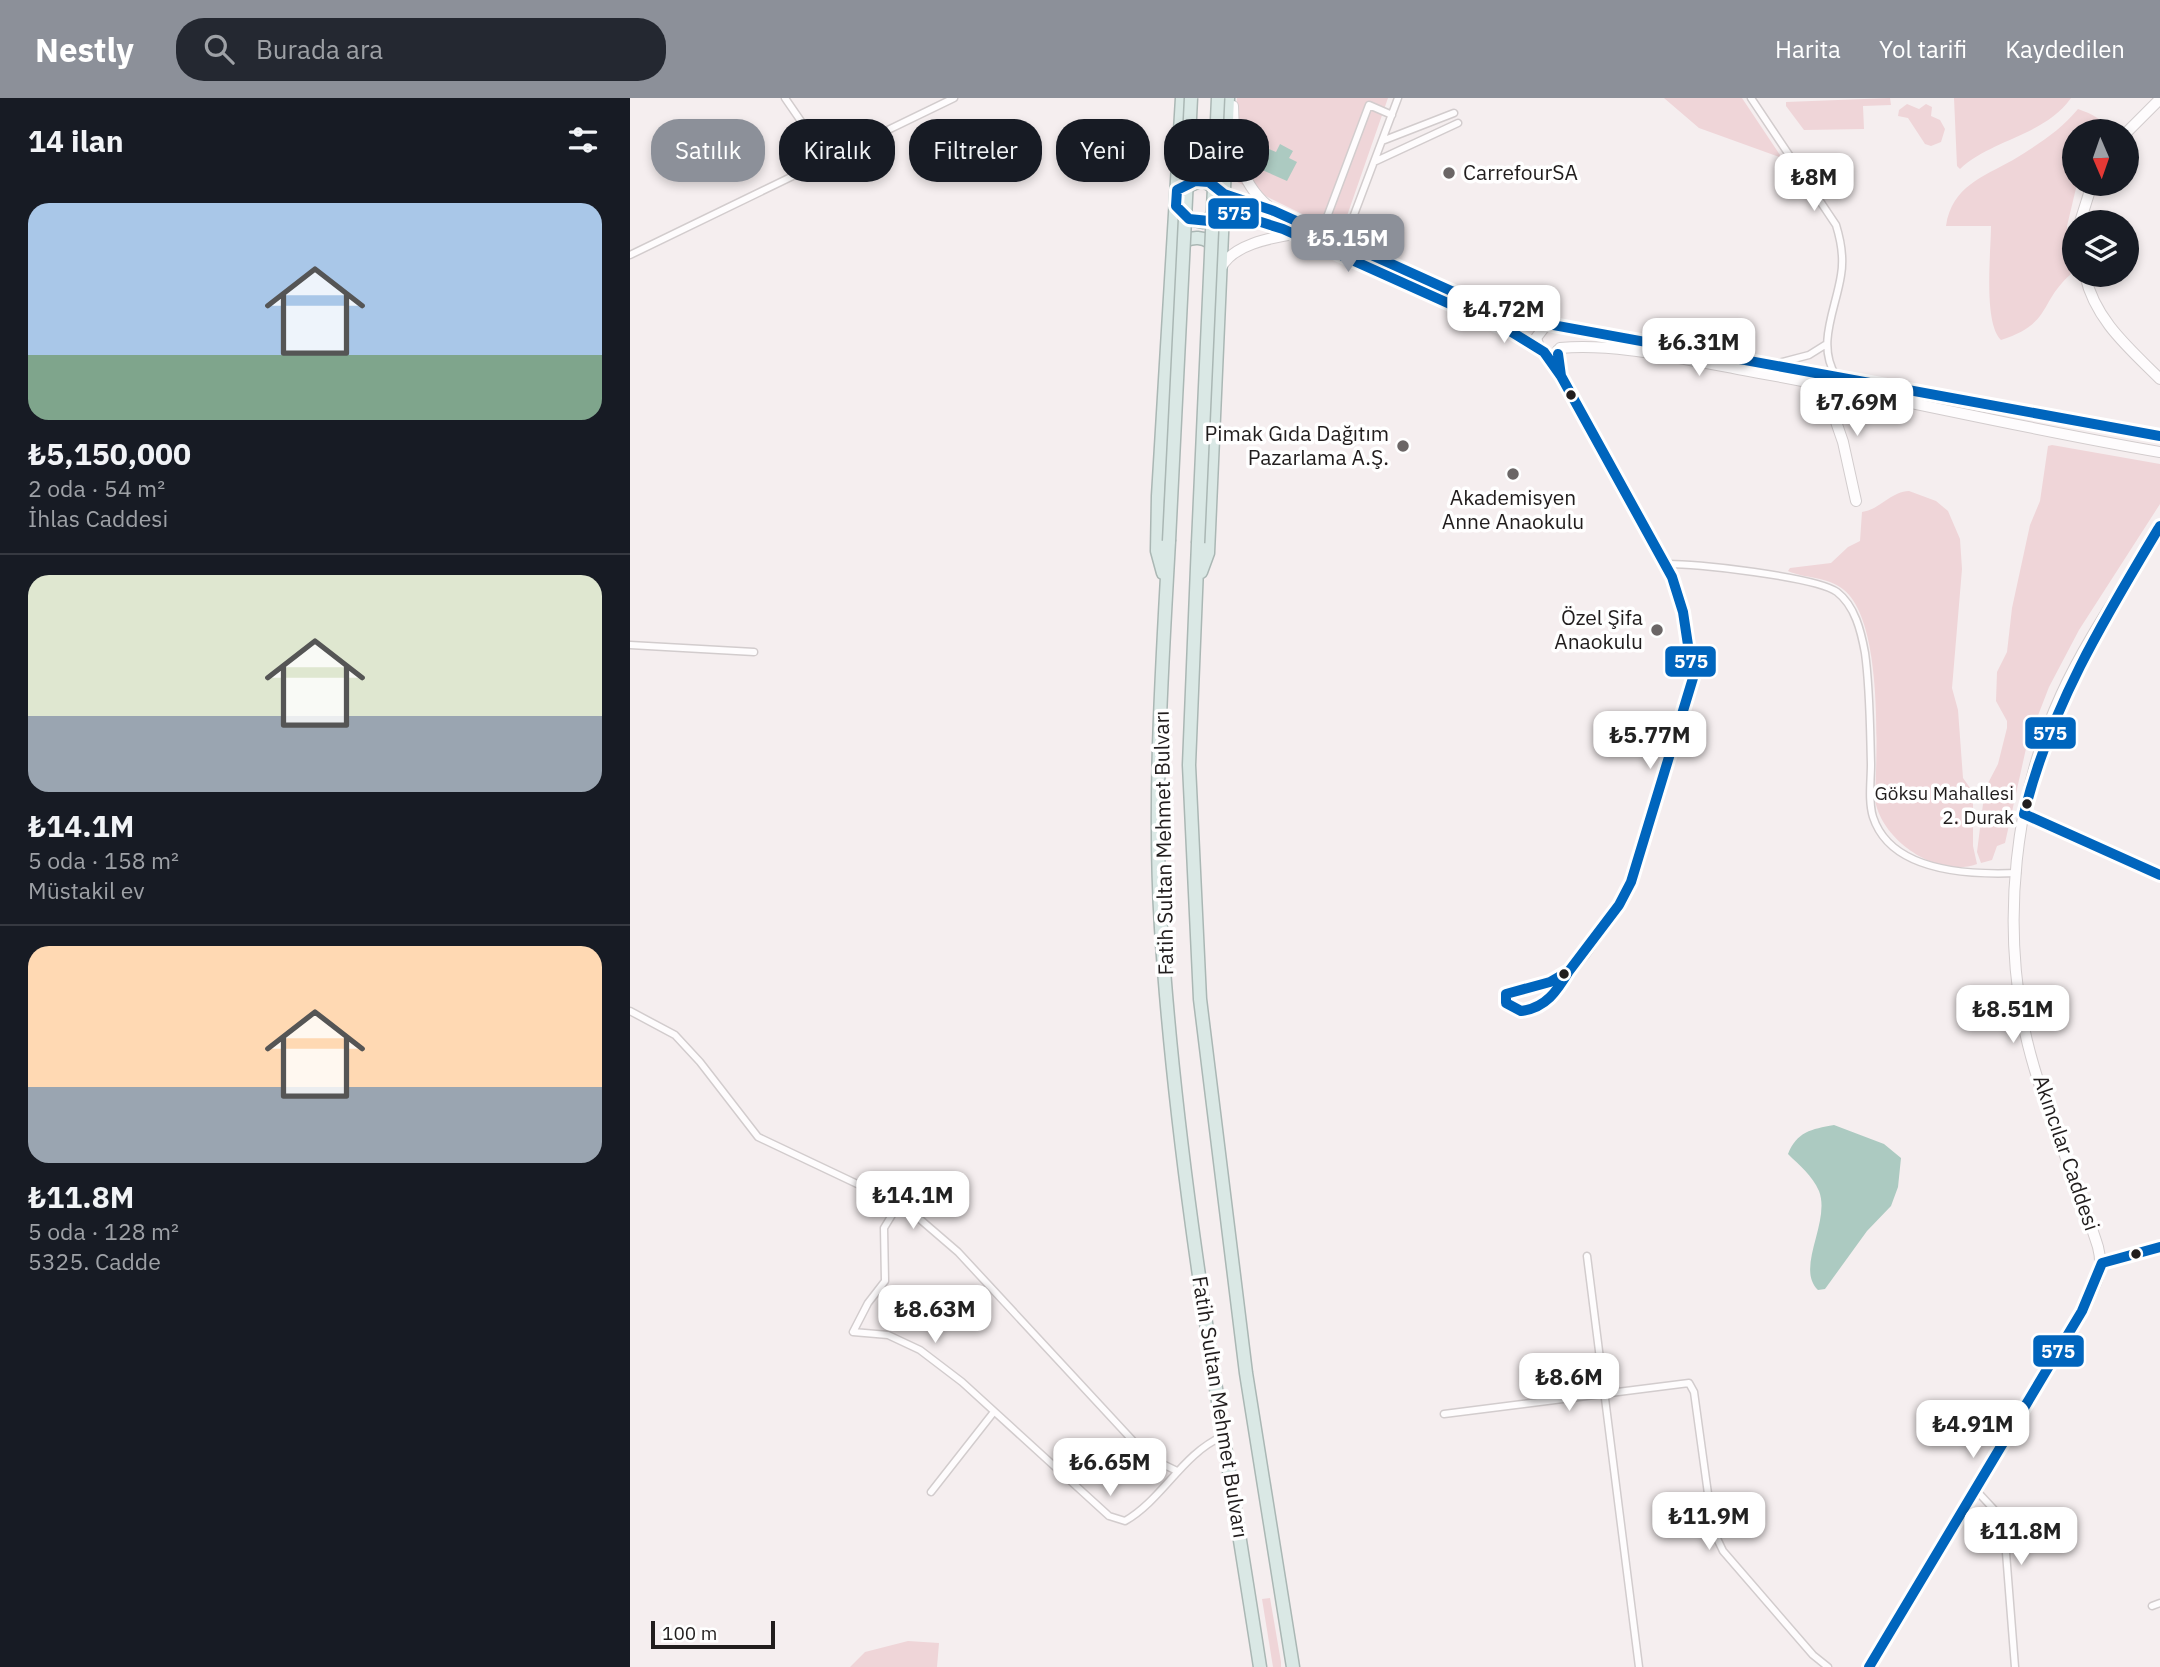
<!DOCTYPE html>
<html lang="tr">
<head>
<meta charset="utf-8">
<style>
  :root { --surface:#171b24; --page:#242831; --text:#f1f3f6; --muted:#9ea1a6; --line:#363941; --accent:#8c9099 }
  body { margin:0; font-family:"IBM Plex Sans",sans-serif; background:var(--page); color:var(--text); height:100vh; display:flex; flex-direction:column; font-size:26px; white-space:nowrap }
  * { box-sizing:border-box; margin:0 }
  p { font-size:23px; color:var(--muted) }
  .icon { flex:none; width:38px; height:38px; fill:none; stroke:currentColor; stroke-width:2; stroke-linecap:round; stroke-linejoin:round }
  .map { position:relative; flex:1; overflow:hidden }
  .drawer { display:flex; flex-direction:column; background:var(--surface); width:630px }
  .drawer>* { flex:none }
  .guide { position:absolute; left:21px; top:21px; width:665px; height:63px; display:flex; gap:14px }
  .needle { width:46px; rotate:178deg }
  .buttons { position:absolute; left:1432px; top:21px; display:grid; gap:14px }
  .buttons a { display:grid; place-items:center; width:77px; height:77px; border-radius:50%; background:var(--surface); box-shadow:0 4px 10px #0003; font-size:35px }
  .scale { position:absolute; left:21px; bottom:18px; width:124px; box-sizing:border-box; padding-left:7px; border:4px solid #211d1d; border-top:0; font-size:19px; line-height:24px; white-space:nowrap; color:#211d1d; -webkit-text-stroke:5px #fff; paint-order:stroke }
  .price { position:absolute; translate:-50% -60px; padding:0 16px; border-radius:14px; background:#fff; color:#222; font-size:23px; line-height:46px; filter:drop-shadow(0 2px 4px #0008) }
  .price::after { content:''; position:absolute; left:50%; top:42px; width:21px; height:16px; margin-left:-10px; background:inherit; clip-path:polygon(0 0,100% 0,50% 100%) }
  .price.selected { background:var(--accent); color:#fff }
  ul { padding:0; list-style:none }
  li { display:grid; align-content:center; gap:14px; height:371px; padding:0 28px }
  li+li { border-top:2px solid var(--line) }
  li span { display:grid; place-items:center; height:217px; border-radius:21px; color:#555 }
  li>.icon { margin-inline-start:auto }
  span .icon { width:126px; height:126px; fill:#fffc; stroke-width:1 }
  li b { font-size:30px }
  h2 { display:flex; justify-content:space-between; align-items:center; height:84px; padding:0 28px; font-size:30px }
  .chip { padding:0 24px; border-radius:28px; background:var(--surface); box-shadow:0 4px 10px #0003; font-size:24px; line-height:63px }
  .chip.selected { background:var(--accent); color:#fff }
  header { display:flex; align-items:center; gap:42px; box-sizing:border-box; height:98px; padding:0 35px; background:var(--accent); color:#fff }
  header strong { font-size:33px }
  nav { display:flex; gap:38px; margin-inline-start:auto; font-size:24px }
  .search { width:490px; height:63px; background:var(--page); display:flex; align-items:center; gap:18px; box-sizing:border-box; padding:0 24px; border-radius:28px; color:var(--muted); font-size:26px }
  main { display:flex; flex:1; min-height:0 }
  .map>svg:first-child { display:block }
  .green { fill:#efd5d8 }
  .water { fill:#accac1 }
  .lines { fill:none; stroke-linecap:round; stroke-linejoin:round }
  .street-casing { stroke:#d2cccd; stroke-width:9 }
  .secondary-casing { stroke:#d2cccd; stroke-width:12 }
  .highway-casing { stroke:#aab7b4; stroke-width:15 }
  .street { stroke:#fefcfd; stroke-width:6 }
  .secondary { stroke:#fefcfd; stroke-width:10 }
  .highway { stroke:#dae8e5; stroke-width:12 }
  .highway-bridge-casing { stroke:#aab7b4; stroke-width:15; stroke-linecap:butt }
  .highway-bridge { stroke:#dae8e5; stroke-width:12 }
  .bus-1-casing { stroke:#fff; stroke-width:16 }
  .bus-1 { stroke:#0065bd; stroke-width:10 }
  .poi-dot { fill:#6b6666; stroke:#fff; stroke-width:2.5 }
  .bus-dot { fill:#211d1d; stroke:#fff; stroke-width:2.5 }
  .labels { text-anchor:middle; stroke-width:7; stroke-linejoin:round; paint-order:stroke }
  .bus-label { font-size:19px; fill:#211d1d; stroke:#fff; text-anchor:end }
  .poi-label { font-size:21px; fill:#211d1d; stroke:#fff; text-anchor:end }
  .street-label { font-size:21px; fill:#211d1d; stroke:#fff }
  .line-badge { stroke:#fff; stroke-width:2.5 }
  .badge-label { font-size:19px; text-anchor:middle; font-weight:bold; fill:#fff }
</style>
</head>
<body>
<header>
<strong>Nestly</strong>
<div class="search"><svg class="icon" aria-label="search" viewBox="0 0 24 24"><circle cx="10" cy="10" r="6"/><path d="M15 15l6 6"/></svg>Burada ara</div>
<nav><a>Harita</a><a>Yol tarifi</a><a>Kaydedilen</a></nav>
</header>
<main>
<section class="drawer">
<h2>14 ilan<svg class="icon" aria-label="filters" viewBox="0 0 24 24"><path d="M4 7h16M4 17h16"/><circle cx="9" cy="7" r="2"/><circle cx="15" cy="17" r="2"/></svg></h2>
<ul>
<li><span style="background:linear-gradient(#a9c7e8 70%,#7fa58c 0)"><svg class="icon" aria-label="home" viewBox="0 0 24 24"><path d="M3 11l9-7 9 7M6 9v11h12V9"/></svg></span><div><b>₺5,150,000</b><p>2 oda · 54 m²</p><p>İhlas Caddesi</p></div></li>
<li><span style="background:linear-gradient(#dfe7d0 65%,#9aa5b1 0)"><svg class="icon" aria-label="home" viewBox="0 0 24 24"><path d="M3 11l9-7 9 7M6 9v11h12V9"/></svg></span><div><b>₺14.1M</b><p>5 oda · 158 m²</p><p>Müstakil ev</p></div></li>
<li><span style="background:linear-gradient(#ffd9b3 65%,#9aa5b1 0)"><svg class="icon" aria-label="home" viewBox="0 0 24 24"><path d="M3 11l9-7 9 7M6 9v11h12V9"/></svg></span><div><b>₺11.8M</b><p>5 oda · 128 m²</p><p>5325. Cadde</p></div></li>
</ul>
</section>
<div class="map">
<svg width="1530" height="1569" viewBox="0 0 1530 1569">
  <rect width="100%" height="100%" fill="#f5eeef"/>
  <path class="green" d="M 607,0 L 758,0 L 711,135 L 601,81 Z
    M 1034,0 L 1112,0 L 1152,60 L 1069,30 Z
    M 1260,0 L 1261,7 L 1233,8 L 1234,31 L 1174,32 L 1156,8 L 1156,4 Z
    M 1324,0 L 1441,0 C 1414,38 1362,41 1330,71 L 1327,68 Z
    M 1277,6 L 1289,11 L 1296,6 L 1302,9 L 1301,18 L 1310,22 L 1315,31 L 1311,44 L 1301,48 L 1295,46 L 1278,20 L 1268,18 L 1269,12 Z
    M 1448,11 C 1462,16 1473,21 1480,33 L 1444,33 L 1444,86 L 1447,86 L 1437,128 L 1441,176 C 1408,205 1423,225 1371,242 C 1353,224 1361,154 1361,128 L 1316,128 C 1322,88 1353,79 1383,62 C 1407,47 1430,33 1448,11 Z
    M 1422,347 L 1530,366 L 1530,406 L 1449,532 L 1419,589 L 1397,646 L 1375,745 L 1367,748 L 1362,762 L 1351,765 L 1347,754 L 1353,706 L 1356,689 L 1368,666 L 1377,630 L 1377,623 L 1366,603 L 1367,574 L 1377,554 L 1382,510 L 1400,427 L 1410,403 L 1418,348 Z
    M 1279,393 L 1306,403 L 1318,413 L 1330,441 L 1332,471 L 1322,590 L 1328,612 L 1333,680 L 1343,694 L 1343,748 L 1347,766 C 1307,781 1250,741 1245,701 C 1247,652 1253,524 1214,492 C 1197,478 1176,481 1158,473 L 1160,470 L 1201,465 L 1218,449 L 1230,443 L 1232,414 C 1251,411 1260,394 1279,393 Z
    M 640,1500 L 651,1564 L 651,1569 L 643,1569 L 632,1501 Z
    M 278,1543 L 309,1545 L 307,1569 L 220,1569 L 235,1554 Z"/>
  <path class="water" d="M 650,46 L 663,53 L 659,60 L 667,64 L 657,83 L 630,71 L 639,51 L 646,54 Z
    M 1204,1027 L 1254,1046 L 1271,1060 L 1268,1089 L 1261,1108 L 1237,1133 L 1195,1191 L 1188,1192 C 1165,1170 1201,1124 1189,1093 C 1182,1077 1170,1068 1158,1056 C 1167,1034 1181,1031 1204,1027 Z"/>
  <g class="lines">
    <g class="street-casing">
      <path id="street" d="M 155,0 L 175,29 L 186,67
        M 1121,0 L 1206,127 C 1211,143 1214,160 1211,177 C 1206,211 1186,246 1206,278
        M 752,43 L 824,15
        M 744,64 L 828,25
        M 691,135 L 739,7 L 762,17
        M 713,146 L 768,0
        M 0,157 L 324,0
        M 1145,266 L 1179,257 L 1195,247
        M 1035,466 C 1063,465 1187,479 1207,494 C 1225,508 1231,533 1235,555 C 1240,591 1240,630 1241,666 C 1241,683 1238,703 1243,719 C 1261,774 1340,777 1387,775
        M 0,547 L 124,554
        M 1394,716 L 1530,777
        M 0,913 L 45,937 L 70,964 L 128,1039 L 261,1102 L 285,1117 L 328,1154 L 518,1359 L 547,1373
        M 268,1107 L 254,1130 L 255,1183 L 238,1205 L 223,1234 L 258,1237 L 290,1252 L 332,1284 L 479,1418 L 495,1423 C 533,1401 552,1356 593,1338
        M 957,1158 L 1009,1569
        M 1472,1165 L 1530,1149
        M 814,1316 L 1059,1285 L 1064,1294 L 1083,1432 L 1093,1453 L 1183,1557 L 1198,1569
        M 1344,1390 L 1371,1419 L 1374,1429 L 1385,1569
        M 301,1394 L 363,1315
        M 1522,1508 L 1530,1505"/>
    </g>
    <g class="secondary-casing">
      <path id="secondary" d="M 603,8 C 604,46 607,82 638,108
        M 1496,35 L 1530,1
        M 594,96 L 644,113 L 879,219 L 1530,338
        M 593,112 L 653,131 L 851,218 L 914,254 L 931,277
        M 1450,124 L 1462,86
        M 591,170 C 602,147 640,140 663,136
        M 1455,177 C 1465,222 1499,250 1530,281
        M 930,250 C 989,245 1050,261 1108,271 C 1249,296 1389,330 1530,354
        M 910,252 L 906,240 L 916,227
        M 928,252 L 931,278 L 1042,479 L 1053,514 L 1063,580 L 1022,720 L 1001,784 L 989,807 L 954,857 L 939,873 L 920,884 L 876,896 L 876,905 L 891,913 C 916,912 928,893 939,873
        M 1193,286 L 1213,344 L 1226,403
        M 1239,1569 L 1452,1213 C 1464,1189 1475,1176 1468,1149 C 1446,1079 1410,1004 1395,934 C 1372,823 1384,700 1431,597 C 1458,538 1497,484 1530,428"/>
    </g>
    <g class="highway-casing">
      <path id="highway" d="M 553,58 L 571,69 L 592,61
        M 548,92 L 572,82 L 591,93
        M 549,111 L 559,121 L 573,124 L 590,114
        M 546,149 C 560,136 577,137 588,152
        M 539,443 C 532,571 523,701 531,830 C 547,1078 592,1323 630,1569
        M 568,445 L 559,667 L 570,901 L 616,1275 L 663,1569
        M 571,474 L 578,455 L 598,0
        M 533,475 L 527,453 L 528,398 L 552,0"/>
    </g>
    <use href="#street" class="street"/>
    <use href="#secondary" class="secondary"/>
    <use href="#highway" class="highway"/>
    <g class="highway-bridge-casing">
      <path id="highway-bridge" d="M 539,443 L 561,0
        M 568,445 L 588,0"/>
    </g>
    <use href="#highway-bridge" class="highway-bridge"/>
    <g class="bus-1-casing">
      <path id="bus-1" d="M 928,256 L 931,278 L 1042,479 L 1053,514 L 1063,580 L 1001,784 L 989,807 L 939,873
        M 931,278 L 914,254 L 880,233 L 653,131 L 593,112 L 579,123 L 559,121 L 546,108 L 547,92 L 565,83 L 579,84 L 594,96 L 644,113 L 879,219 L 1530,338
        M 1530,428 C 1474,521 1420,610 1394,716 L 1530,777
        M 939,873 C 927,893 916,910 891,913 L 876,905 L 876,896 L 920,884 Z
        M 1239,1569 L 1452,1213 L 1472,1165 L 1530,1149"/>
    </g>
    <use href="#bus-1" class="bus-1"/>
  </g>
  <g class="poi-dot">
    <circle cx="819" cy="75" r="7"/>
    <circle cx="773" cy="348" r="7"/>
    <circle cx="883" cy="376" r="7"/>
    <circle cx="1027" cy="532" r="7"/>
  </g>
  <g class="bus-dot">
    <circle cx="941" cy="297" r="6"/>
    <circle cx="1397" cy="706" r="6"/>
    <circle cx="934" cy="876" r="6"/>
    <circle cx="1506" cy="1156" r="6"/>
  </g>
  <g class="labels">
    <g class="bus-label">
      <text x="1384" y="702">Göksu Mahallesi<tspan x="1384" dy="24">2. Durak</tspan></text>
    </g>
    <g class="poi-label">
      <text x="833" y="82" text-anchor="start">CarrefourSA</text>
      <text x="759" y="343">Pimak Gıda Dağıtım<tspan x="759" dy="24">Pazarlama A.Ş.</tspan></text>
      <text x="883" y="407" text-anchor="middle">Akademisyen<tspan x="883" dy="24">Anne Anaokulu</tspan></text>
      <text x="1013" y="527">Özel Şifa<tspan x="1013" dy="24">Anaokulu</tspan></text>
    </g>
    <g class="street-label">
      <text transform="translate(534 745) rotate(-91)" y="7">Fatih Sultan Mehmet Bulvarı</text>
      <text transform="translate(1436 1055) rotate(71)" y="7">Akıncılar Caddesi</text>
      <text transform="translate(590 1309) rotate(81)" y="7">Fatih Sultan Mehmet Bulvarı</text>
    </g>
  </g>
  <g class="line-badge">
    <rect x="577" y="99" width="53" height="33" rx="7" fill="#0065bd"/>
    <rect x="1034" y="547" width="53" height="33" rx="7" fill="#0065bd"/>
    <rect x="1394" y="618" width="53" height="34" rx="7" fill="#0065bd"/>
    <rect x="1402" y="1236" width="53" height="34" rx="7" fill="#0065bd"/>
  </g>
  <g class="badge-label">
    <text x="604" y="122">575</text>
    <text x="1061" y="570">575</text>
    <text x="1420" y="642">575</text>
    <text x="1428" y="1260">575</text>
  </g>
</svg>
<div class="buttons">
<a><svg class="needle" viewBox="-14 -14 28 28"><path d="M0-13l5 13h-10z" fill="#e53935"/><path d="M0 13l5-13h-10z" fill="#9ea1a6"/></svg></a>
<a><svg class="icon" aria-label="layers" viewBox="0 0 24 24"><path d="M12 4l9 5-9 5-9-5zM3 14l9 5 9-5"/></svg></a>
</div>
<div class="scale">100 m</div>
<b class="price" style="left:1184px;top:115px">₺8M</b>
<b class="price selected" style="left:718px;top:176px">₺5.15M</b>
<b class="price" style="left:874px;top:247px">₺4.72M</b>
<b class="price" style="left:1069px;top:280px">₺6.31M</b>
<b class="price" style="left:1227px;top:340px">₺7.69M</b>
<b class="price" style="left:1020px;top:673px">₺5.77M</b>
<b class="price" style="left:1383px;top:947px">₺8.51M</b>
<b class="price" style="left:283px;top:1133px">₺14.1M</b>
<b class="price" style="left:305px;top:1247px">₺8.63M</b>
<b class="price" style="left:939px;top:1315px">₺8.6M</b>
<b class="price" style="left:1343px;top:1362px">₺4.91M</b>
<b class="price" style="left:480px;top:1400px">₺6.65M</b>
<b class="price" style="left:1079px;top:1454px">₺11.9M</b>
<b class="price" style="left:1391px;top:1469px">₺11.8M</b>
<div class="guide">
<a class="chip selected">Satılık</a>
<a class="chip">Kiralık</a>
<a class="chip">Filtreler</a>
<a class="chip">Yeni</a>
<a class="chip">Daire</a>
</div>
</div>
</main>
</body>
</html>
